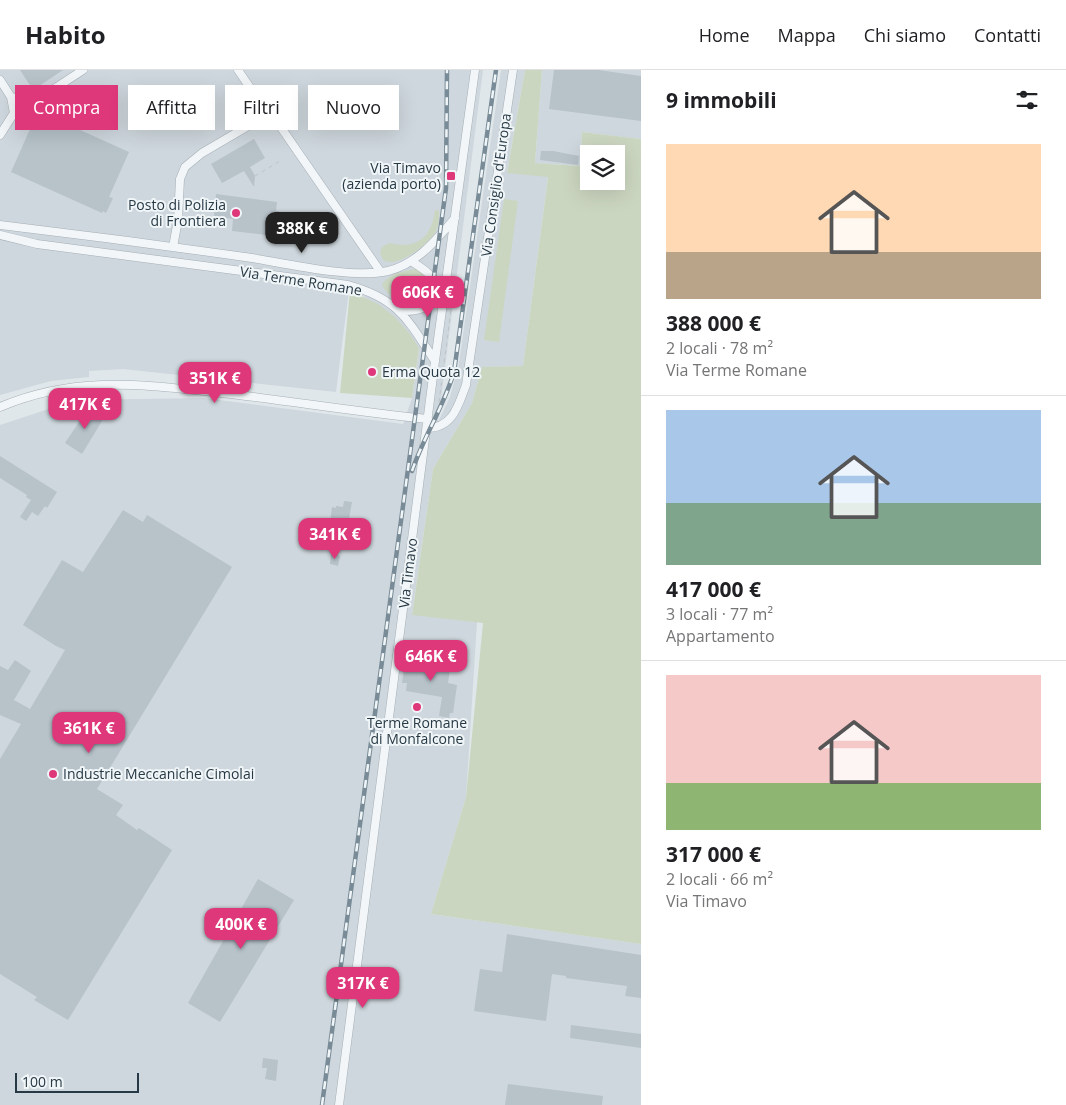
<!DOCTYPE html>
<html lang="it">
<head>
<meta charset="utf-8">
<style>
  :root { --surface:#fff; --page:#f6f6f6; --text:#202124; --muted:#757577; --line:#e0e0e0; --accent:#de377a }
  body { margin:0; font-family:"Open Sans",sans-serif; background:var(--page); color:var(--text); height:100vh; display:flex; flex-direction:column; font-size:19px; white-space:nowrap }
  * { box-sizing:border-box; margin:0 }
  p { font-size:16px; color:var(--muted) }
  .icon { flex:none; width:28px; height:28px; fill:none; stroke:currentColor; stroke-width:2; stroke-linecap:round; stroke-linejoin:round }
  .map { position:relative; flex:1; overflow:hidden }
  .sheet { display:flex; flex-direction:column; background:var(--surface); width:425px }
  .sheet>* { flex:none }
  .guide { position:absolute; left:15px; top:15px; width:475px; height:45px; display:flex; gap:10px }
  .tools { position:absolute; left:580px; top:75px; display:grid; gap:10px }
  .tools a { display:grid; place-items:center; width:45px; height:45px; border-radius:0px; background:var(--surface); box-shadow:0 5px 20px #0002; font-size:25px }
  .scale { position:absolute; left:15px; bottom:12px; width:124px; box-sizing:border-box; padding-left:5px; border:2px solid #273944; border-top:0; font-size:14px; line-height:18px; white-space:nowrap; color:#273944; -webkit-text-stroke:4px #f0f5f8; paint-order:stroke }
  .price { position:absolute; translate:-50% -42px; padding:0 11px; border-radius:10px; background:var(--accent); color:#fff; font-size:16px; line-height:32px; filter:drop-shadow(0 1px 2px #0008) }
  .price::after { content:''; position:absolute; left:50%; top:30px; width:15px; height:11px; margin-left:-8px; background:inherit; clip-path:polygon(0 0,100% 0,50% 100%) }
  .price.active { background:#222; color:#fff }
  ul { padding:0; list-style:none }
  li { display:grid; align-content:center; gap:10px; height:265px; padding:0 25px }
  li+li { border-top:1px solid var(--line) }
  li span { display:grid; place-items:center; height:155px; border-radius:0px; color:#555 }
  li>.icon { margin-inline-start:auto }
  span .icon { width:90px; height:90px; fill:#fffc; stroke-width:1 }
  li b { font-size:21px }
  h2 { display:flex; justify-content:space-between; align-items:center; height:60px; padding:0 25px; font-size:21px }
  .tag { padding:0 18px; border-radius:0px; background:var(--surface); box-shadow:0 5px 20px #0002; font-size:18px; line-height:45px }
  .tag.active { background:var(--accent); color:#fff }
  header { display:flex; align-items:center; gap:30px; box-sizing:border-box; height:70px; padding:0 25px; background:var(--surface); border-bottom:1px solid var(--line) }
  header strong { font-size:24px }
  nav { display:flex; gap:28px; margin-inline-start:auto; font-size:18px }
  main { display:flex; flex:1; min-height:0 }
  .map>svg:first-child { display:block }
  .built { fill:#ced7dd }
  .green { fill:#cbd6c0; fill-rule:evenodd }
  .building { fill:#b7c2c9 }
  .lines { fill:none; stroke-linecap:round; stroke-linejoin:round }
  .minor-casing { stroke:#a5afb6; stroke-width:9 }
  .path { stroke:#bec5c9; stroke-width:1; stroke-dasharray:4 4; stroke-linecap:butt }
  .minor { stroke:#f3f6f8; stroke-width:8 }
  .rail-casing { stroke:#788b96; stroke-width:4.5 }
  .rail { stroke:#f0f5f8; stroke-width:2.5; stroke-dasharray:8; stroke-linecap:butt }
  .poi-dot { fill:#de377a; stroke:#f0f5f8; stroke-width:2 }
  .labels { text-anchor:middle; stroke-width:4; stroke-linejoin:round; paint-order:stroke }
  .poi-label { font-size:14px; fill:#273944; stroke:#f0f5f8; text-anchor:end }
  .street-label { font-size:14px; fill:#273944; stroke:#f0f5f8 }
</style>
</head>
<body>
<header>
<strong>Habito</strong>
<nav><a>Home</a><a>Mappa</a><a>Chi siamo</a><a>Contatti</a></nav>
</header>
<main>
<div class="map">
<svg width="641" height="1035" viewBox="0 0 641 1035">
  <rect width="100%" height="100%" fill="#e0e7eb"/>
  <path class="built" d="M 0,0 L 483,0 L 438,352 L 450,327 L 459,293 L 501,0 L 525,0 L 507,102 L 548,106 L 523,296 L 482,297 L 472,333 L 433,399 L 412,544 L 477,552 L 466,727 L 431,844 L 641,874 L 641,1035 L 0,1035 L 0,355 L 76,330 L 204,328 L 403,354 L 412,328 L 419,278 L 363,226 L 349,220 L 336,322 L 123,299 L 89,301 L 89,307 L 51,311 L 0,325 Z
    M 542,0 L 641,0 L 641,69 L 582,62 L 580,96 L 535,93 Z"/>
  <path class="green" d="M 525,0 L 542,0 L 535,93 L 580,96 L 582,62 L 641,69 L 641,874 L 431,844 L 466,727 L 483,553 L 412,545 L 433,399 L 472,333 L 482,297 L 523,296 L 548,107 L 507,103 ZM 589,84 L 616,84 L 616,111 L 589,111 Z
    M 504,129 L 518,131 L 499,272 L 484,270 Z
    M 435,140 L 439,141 C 439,147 439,156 436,161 C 430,173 404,192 391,192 C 388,192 385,191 383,190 L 380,183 L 382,177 L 390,173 C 417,180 432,167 435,140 Z
    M 416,199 C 420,201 426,204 428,209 C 431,221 423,240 408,237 C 404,237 398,232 395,229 C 389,224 385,221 382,215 C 388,204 404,201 416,199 Z
    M 350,221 L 378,234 L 395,247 L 410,264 L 419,278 L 412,328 L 340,323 Z"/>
  <path class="building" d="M 20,0 L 63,0 L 33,20 Z
    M 554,0 L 598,0 L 641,6 L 641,51 L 549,39 Z
    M 38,41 L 129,82 L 109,127 L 113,128 L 106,143 L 103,141 L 102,143 L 11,102 Z
    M 254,69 L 265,88 L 250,97 L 255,106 L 254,117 L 244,101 L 222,113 L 211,94 Z
    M 541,81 L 553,81 L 579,86 L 578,95 L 540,90 Z
    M 216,124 L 277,132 L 276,141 L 279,141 L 279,144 L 312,148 L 310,170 L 232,161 L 233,149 L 214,146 Z
    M 89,337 L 105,346 L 82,384 L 65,373 Z
    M 0,386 L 57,422 L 47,438 L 45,436 L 38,446 L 32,442 L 26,451 L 20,447 L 31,430 L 26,427 L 27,425 L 0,408 Z
    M 344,431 L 352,432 L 349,449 L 348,449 L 347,452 L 338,450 L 337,454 L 330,453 L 332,437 L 336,438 L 336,436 L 343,437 Z
    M 123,440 L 143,452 L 147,445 L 232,497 L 97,719 L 123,735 L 116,745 L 137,760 L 139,758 L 172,780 L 68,950 L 34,930 L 37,927 L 0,904 L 0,689 L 21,654 L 0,645 L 0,596 L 8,600 L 15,590 L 31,601 L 14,630 L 30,639 L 65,580 L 56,576 L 23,555 L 62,490 L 83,502 Z
    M 331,484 L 340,486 L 338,496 L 330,494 Z
    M 410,587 L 451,592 L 448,613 L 457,615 L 453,643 L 450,643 L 449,648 L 439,646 L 442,627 L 406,621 L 407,613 L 402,613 L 405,592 L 410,593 Z
    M 258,809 L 294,830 L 220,952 L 188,933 Z
    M 507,864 L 641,885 L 641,928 L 625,926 L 627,916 L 566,908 L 566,906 L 552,904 L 546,951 L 474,941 L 480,899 L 502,902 Z
    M 571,955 L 641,964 L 641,978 L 570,968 Z
    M 263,988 L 278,990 L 276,1011 L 265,1009 L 267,998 L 262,998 Z
    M 508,1014 L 603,1026 L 602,1035 L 505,1035 Z"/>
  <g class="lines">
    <g class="minor-casing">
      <path id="minor" d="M 238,0 L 255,25
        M 0,10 L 11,27 L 25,31 L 40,28 L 83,0
        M 0,65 L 14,43 L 11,27
        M 0,155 C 84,165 168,176 252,188 C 288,194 353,209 388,201 C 417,194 436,170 455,148
        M 0,165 L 37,174 L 348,215 C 399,229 408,250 435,291
        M 173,177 L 178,150 L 180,109 L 185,97 L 202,83 L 260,49 L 271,50 L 280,56 L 380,201
        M 400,241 C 423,242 427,236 444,222 C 434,207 427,201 411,191
        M 0,337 C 73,306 137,314 213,322 C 285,330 357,342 428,349
        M 427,358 C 453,358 458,336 466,315 L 513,0
        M 339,1035 L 435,291 L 475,0"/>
    </g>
    <path class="path" d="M 255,106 L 280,91
      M 438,340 L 453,224"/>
    <use href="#minor" class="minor"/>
    <g class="rail-casing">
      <path id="rail" d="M 412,401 C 424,366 443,338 454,302 L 496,0
        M 322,1035 L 446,118 L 447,0"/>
    </g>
    <use href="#rail" class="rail"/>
  </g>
  <g class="poi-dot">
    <rect x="446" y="101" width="10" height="10" rx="2.5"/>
    <circle cx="236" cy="143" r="5"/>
    <circle cx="372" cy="302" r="5"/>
    <circle cx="417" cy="637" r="5"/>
    <circle cx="53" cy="704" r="5"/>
  </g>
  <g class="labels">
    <g class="poi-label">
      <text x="441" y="103">Via Timavo<tspan x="441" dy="16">(azienda porto)</tspan></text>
      <text x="226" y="140">Posto di Polizia<tspan x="226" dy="16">di Frontiera</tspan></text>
      <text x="382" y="307" text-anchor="start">Erma Quota 12</text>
      <text x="417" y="658" text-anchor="middle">Terme Romane<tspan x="417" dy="16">di Monfalcone</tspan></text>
      <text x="63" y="709" text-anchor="start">Industrie Meccaniche Cimolai</text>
    </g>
    <g class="street-label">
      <text transform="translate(496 115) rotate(-82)" y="5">Via Consiglio d'Europa</text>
      <text transform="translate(301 211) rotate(9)" y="5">Via Terme Romane</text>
      <text transform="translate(408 503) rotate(-83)" y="5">Via Timavo</text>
    </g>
  </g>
</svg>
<div class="tools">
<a><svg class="icon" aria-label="layers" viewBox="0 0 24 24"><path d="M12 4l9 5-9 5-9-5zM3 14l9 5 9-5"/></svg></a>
</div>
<div class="scale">100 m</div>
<b class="price active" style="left:302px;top:184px">388K €</b>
<b class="price" style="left:428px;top:248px">606K €</b>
<b class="price" style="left:215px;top:334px">351K €</b>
<b class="price" style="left:85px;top:360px">417K €</b>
<b class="price" style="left:335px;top:490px">341K €</b>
<b class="price" style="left:431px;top:612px">646K €</b>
<b class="price" style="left:89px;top:684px">361K €</b>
<b class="price" style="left:241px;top:880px">400K €</b>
<b class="price" style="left:363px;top:939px">317K €</b>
<div class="guide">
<a class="tag active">Compra</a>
<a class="tag">Affitta</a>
<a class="tag">Filtri</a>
<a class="tag">Nuovo</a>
</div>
</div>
<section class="sheet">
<h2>9 immobili<svg class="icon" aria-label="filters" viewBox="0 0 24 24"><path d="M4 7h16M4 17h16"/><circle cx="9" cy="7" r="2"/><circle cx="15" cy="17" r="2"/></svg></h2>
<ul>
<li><span style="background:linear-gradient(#ffd9b3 70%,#b9a48a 0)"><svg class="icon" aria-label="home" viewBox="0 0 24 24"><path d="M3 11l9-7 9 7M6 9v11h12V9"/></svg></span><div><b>388 000 €</b><p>2 locali · 78 m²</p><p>Via Terme Romane</p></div></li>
<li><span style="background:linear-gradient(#a9c7e8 60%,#7fa58c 0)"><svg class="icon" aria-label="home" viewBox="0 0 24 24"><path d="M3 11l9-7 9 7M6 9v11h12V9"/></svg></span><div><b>417 000 €</b><p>3 locali · 77 m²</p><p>Appartamento</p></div></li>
<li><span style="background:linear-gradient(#f6c9c9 70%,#8fb573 0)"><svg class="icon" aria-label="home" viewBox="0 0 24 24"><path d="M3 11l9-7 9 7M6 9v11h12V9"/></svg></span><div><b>317 000 €</b><p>2 locali · 66 m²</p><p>Via Timavo</p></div></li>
</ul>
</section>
</main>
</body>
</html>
